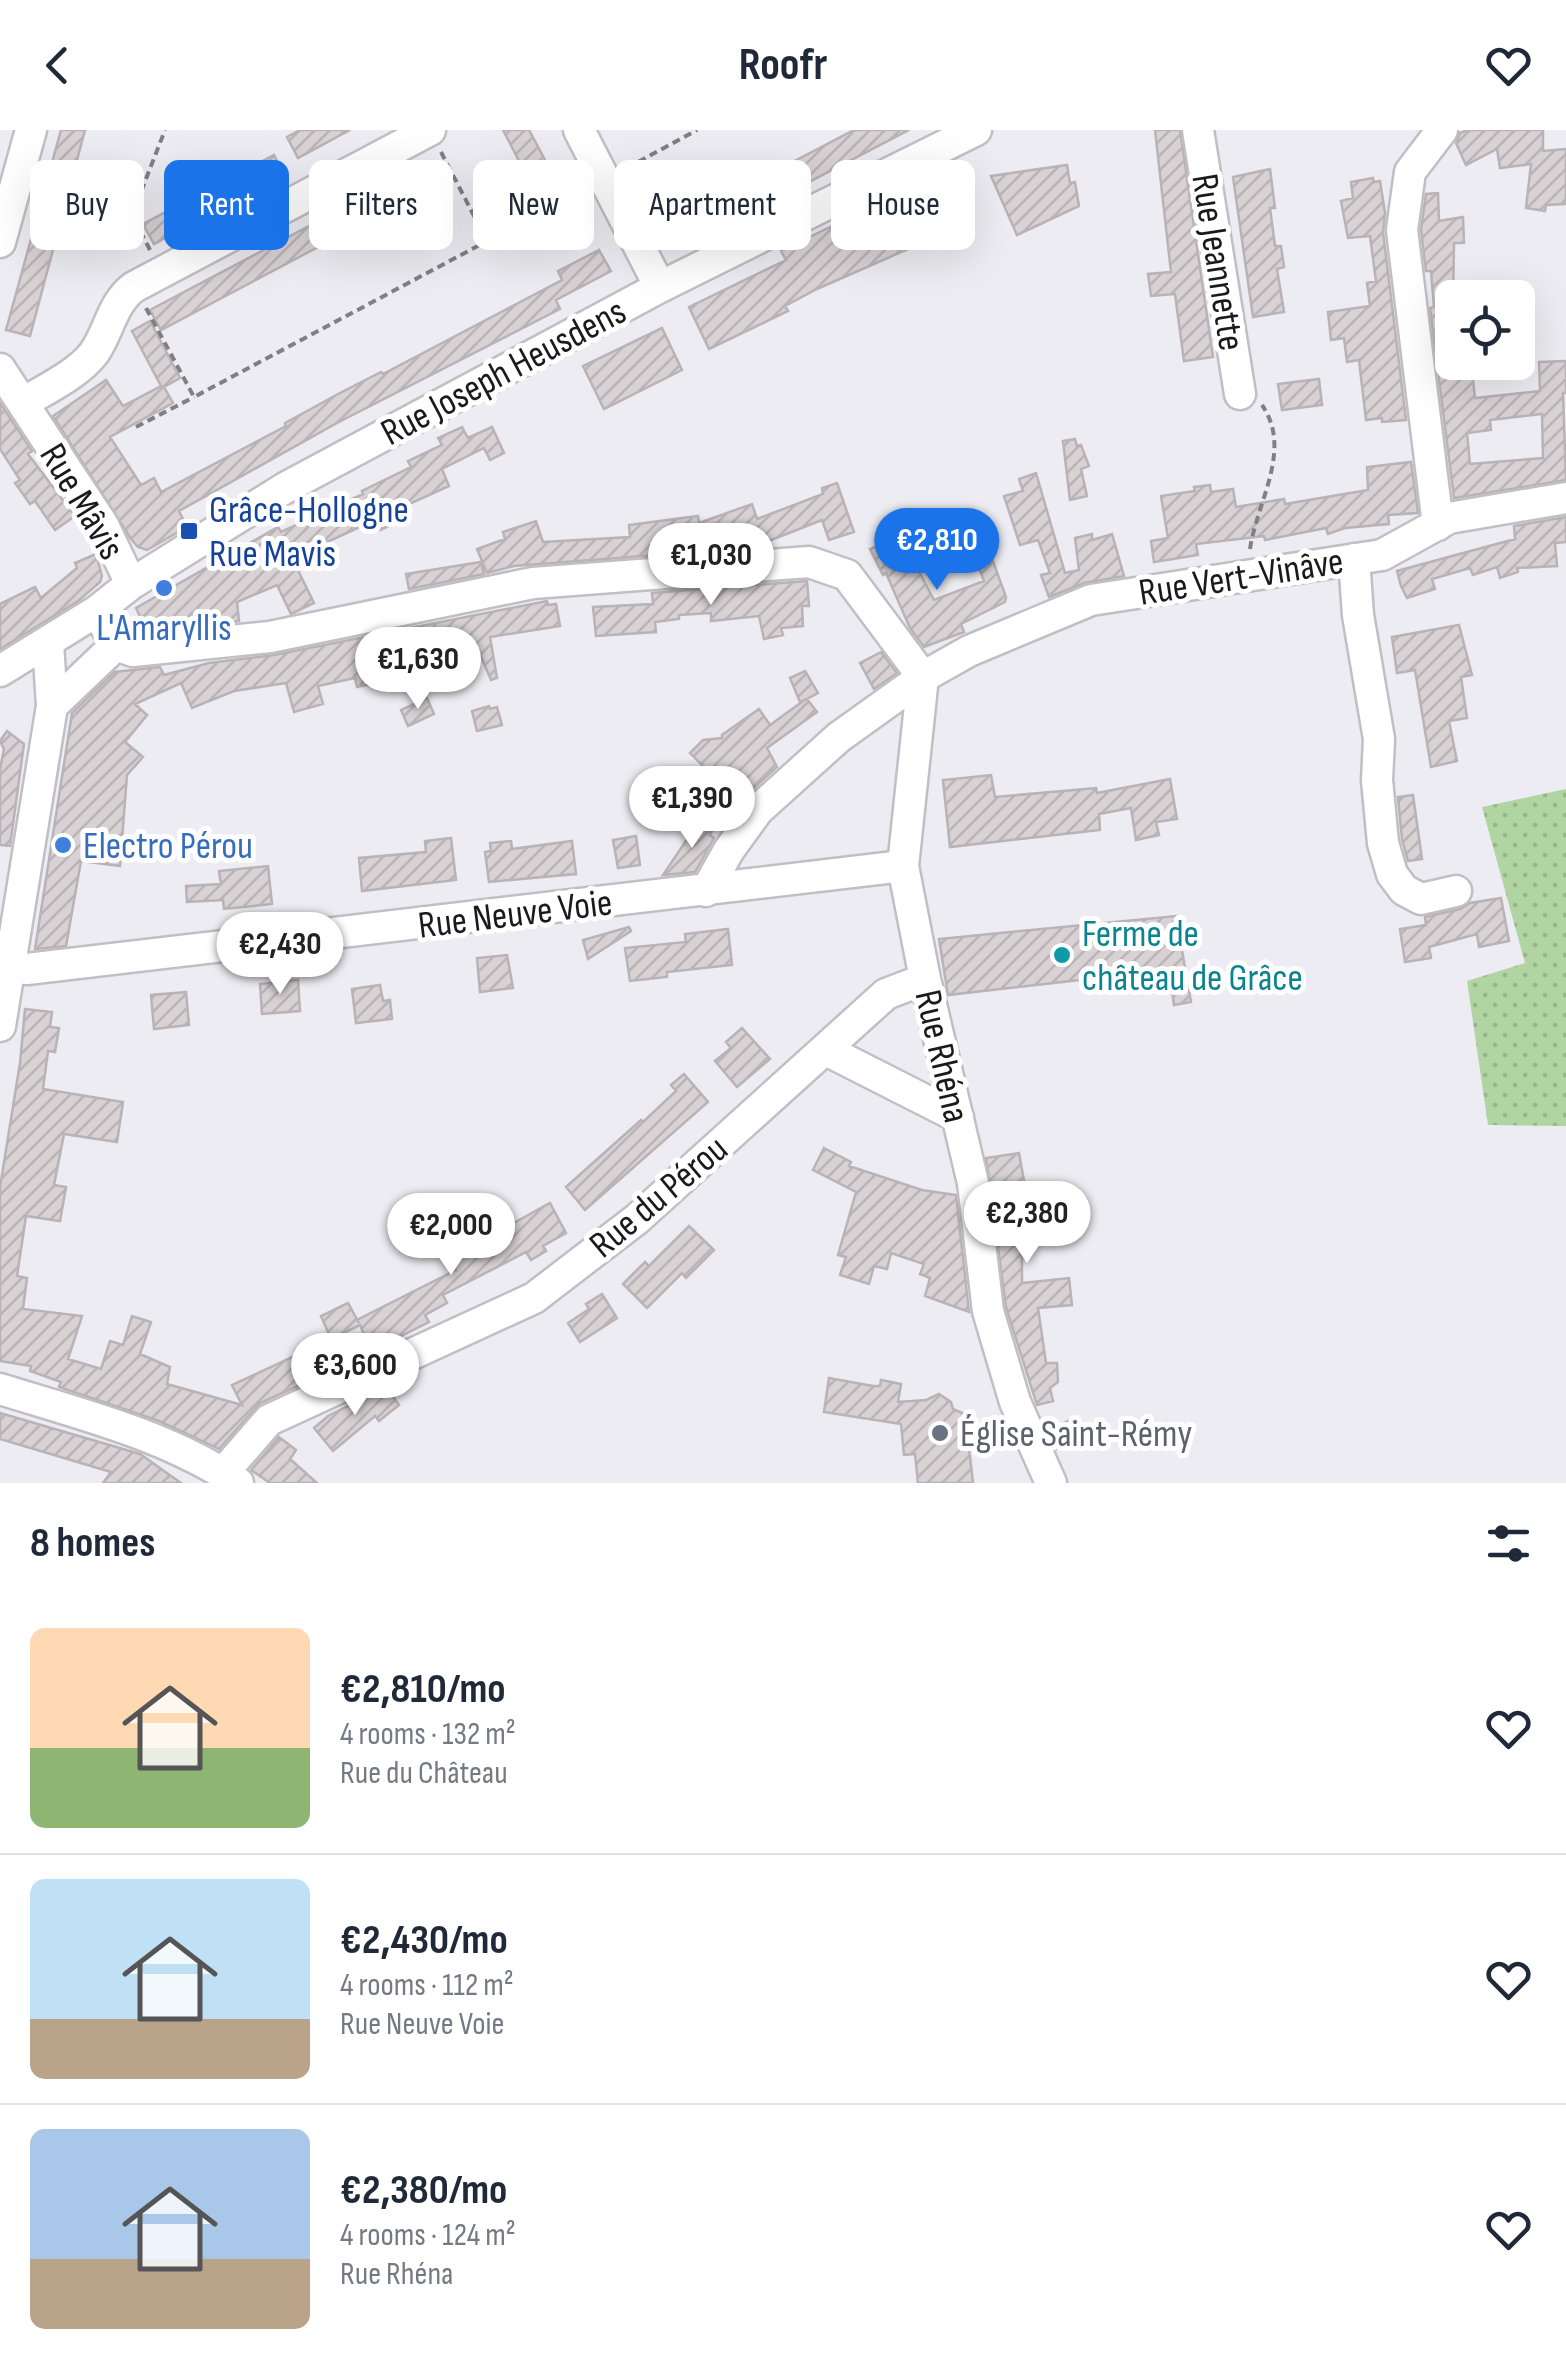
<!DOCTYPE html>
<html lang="en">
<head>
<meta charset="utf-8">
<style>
  :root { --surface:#fff; --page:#f6f6f7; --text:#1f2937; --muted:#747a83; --line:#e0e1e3; --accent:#1a73e8 }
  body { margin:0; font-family:"Sofia Sans Condensed",sans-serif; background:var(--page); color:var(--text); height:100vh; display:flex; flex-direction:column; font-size:38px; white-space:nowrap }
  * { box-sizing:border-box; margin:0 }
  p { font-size:32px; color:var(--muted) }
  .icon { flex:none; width:55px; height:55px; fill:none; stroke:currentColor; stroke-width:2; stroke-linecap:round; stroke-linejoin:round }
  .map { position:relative; height:1353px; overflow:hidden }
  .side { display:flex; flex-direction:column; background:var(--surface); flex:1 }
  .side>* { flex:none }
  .guide { position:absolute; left:30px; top:30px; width:1000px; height:90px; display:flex; gap:20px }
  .fabs { position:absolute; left:1435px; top:150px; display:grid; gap:20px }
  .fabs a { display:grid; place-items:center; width:100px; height:100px; border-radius:15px; background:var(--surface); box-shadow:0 10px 40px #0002; font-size:50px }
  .price { position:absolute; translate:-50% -85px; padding:0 22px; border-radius:35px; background:#fff; color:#222; font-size:32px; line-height:65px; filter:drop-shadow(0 2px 5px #0008) }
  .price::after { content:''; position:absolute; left:50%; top:60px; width:30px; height:22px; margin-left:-15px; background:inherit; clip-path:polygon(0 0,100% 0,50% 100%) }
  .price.on { background:var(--accent); color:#fff }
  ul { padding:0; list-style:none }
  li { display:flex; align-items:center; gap:30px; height:250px; padding:0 30px }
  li+li { border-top:2px solid var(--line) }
  li span { display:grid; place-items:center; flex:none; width:280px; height:200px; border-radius:15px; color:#555 }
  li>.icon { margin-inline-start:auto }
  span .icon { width:120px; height:120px; fill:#fffc; stroke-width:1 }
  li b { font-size:42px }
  h2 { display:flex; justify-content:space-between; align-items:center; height:120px; padding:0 30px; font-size:42px }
  .pill { padding:0 35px; border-radius:15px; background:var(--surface); box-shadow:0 10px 40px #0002; font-size:35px; line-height:90px }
  .pill.on { background:var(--accent); color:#fff }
  header { display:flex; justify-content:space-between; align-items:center; height:130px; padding:0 30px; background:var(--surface); font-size:45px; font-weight:700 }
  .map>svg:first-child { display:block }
  .grass { fill:url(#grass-dots) }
  .building { fill:url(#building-hatch); stroke:#b9b2b6; stroke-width:2.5; fill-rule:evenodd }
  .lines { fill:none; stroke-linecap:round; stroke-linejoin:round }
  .minor-casing { stroke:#c1bfc5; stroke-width:35 }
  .path { stroke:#807f84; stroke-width:4; stroke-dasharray:8 5; stroke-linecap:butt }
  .minor { stroke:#fff; stroke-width:30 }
  .transit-dot { fill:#1a4fb4; stroke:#fff; stroke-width:4 }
  .shop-dot { fill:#3f7fe0; stroke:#fff; stroke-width:4 }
  .culture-dot { fill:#0f9aa8; stroke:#fff; stroke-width:4 }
  .worship-dot { fill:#6b7280; stroke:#fff; stroke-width:4 }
  .labels { text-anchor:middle; stroke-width:10; stroke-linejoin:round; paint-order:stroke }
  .street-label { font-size:38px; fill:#1a191c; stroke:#fff }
  .transit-label { font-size:38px; fill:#164399; stroke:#fff; text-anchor:start }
  .shop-label { font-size:38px; fill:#366cbe; stroke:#fff }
  .culture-label { font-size:38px; fill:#0d838f; stroke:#fff; text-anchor:start }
  .worship-label { font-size:38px; fill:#5b616d; stroke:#fff; text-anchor:start }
</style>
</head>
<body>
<header><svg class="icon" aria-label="back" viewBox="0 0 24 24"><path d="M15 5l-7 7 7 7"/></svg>Roofr<svg class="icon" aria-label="heart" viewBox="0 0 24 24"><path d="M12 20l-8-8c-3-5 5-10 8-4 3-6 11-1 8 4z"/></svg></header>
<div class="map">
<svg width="1566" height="1353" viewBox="0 0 1566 1353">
  <defs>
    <pattern id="grass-dots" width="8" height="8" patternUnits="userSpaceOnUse" patternTransform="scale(2.5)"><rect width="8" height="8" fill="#b1d5a2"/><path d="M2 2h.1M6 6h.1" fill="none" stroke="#98b68b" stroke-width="1.8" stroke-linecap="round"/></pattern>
    <pattern id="building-hatch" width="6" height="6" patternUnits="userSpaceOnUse" patternTransform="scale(2.5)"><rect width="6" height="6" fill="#d8d2d5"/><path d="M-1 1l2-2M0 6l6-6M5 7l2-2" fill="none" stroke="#b9b4b6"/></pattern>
  </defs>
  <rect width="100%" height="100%" fill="#edecf2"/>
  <path class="grass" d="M 1566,659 L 1566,996 L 1488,995 L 1467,851 L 1525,833 L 1482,677 Z"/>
  <path class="building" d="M 61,0 L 85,0 L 30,206 L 6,200 Z
    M 300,0 L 350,0 L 298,28 L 287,7 Z
    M 503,0 L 529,0 L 561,60 L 540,71 Z
    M 854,0 L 909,0 L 738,89 L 726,67 Z
    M 1155,0 L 1180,0 L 1213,227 L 1184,231 L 1175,164 L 1151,166 L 1148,144 L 1171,142 Z
    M 1468,0 L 1543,0 L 1543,21 L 1566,19 L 1566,74 L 1546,75 L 1545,81 L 1526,78 L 1531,34 L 1500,38 L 1497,19 L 1466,35 L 1456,13 L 1460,3 Z
    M 274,25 L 284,45 L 154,114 L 143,94 Z
    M 1067,35 L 1070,53 L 1075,52 L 1079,76 L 1017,105 L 991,46 Z
    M 439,38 L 450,58 L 374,99 L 363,78 Z
    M 1270,39 L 1275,78 L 1270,78 L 1275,116 L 1281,116 L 1284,137 L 1277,139 L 1284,182 L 1253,187 L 1233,47 Z
    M 1373,48 L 1374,52 L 1380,51 L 1385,83 L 1383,102 L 1406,290 L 1382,292 L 1382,288 L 1366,290 L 1359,230 L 1347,232 L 1344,208 L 1331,210 L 1328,182 L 1370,176 L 1367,153 L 1376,151 L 1370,106 L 1348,108 L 1341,71 L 1353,68 L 1351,52 Z
    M 1438,63 L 1439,91 L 1463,87 L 1464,113 L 1454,113 L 1452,232 L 1471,232 L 1475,268 L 1540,261 L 1539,232 L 1566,231 L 1566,263 L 1563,263 L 1566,350 L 1454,368 L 1430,178 L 1434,177 L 1431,141 L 1426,141 L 1421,100 L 1426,64 ZM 1542,284 L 1543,328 L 1470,334 L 1467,303 L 1491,300 L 1490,290 Z
    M 708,66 L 720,88 L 678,110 L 666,88 Z
    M 905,68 L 924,112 L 817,159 L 785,176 L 788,181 L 709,219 L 689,177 L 786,130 L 781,121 L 861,82 L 863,88 Z
    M 345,77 L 356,97 L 161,200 L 150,180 Z
    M 599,120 L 611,141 L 556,170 L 560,179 L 337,293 L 179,381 L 187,397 L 147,420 L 138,417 L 131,409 L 53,286 L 106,250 L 123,276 L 161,256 L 132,201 L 150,191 L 180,248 L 164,257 L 173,273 L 110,307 L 141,355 L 154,348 L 161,362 L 286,296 L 285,293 L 340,263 L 381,242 L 383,244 L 562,150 L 558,141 Z
    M 662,198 L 682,240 L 604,279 L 583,236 Z
    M 1319,249 L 1322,275 L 1282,280 L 1278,254 Z
    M 0,273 L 32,321 L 28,324 L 75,386 L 55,400 L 35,371 L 30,374 L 15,353 L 20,350 L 0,319 Z
    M 462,297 L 468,308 L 492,297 L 504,323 L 490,330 L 484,318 L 442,339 L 449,356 L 396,380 L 402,390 L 380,400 L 375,390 L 292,428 L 314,473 L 291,484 L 277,455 L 237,472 L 239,491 L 212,494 L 206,485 L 184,497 L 135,502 L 129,500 L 143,493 L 136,478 L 278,397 L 281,402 L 363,364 L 362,361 L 411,337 L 408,331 L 442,315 L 438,308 Z
    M 1075,309 L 1077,316 L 1081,315 L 1089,336 L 1081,339 L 1087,366 L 1070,370 L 1063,311 Z
    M 1411,332 L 1418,383 L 1388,385 L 1389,394 L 1345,398 L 1328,404 L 1326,398 L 1265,410 L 1264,406 L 1196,414 L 1198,425 L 1154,432 L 1151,411 L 1168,408 L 1161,366 L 1195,361 L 1194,357 L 1210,355 L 1211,362 L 1233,359 L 1236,377 L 1284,369 L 1285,374 L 1368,360 L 1367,337 Z
    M 1036,343 L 1065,443 L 1079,440 L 1075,408 L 1092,404 L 1092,410 L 1112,404 L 1124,446 L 1084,453 L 1049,467 L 1041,445 L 1050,443 L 1038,410 L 1020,415 L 1004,366 L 1023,361 L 1019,349 Z
    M 837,353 L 854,402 L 829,410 L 822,390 L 766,412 L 763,404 L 718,419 L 716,413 L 668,419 L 669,424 L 514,436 L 487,443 L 477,419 L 505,409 L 503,402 L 536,391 L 543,412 L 630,407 L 629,395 L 698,386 L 699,393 L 752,374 L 757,389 L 823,364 L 822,358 Z
    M 1566,387 L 1566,412 L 1555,413 L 1557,436 L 1517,438 L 1518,442 L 1500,448 L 1497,437 L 1473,445 L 1470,438 L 1432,449 L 1435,459 L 1407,468 L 1401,456 L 1397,441 L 1515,409 L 1514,396 Z
    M 900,405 L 934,470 L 984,451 L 971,418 L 986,412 L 1006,467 L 1005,472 L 961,494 L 964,502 L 924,517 L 910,498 L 886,443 L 883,445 L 870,419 Z
    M 96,424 L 102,446 L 100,452 L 78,471 L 0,519 L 0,474 L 35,457 L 41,468 L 77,438 L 75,433 Z
    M 481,432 L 484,444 L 409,459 L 406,444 Z
    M 807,451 L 809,476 L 802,476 L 803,496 L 781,498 L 783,505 L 764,509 L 759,486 L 711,491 L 711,483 L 679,485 L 679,489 L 655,492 L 656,502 L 596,506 L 593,477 L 653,474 L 652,463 Z
    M 547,471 L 548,475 L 556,474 L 560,496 L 490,507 L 497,548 L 491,550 L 476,515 L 395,549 L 357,557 L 355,548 L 318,556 L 323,574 L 294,582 L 286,553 L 234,561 L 192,578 L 181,553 L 135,574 L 147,585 L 125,612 L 143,627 L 127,645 L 120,736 L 81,731 L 66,816 L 35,819 L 72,583 L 114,542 L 160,537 L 164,545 L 209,533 L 274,525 Z
    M 1459,495 L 1472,545 L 1461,547 L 1467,588 L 1449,591 L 1457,631 L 1431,637 L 1415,540 L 1397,543 L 1392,507 Z
    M 881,522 L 897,543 L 874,559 L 860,533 Z
    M 805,541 L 818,563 L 807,569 L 817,582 L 767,618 L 777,637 L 744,667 L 731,653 L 707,682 L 691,669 L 697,662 L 693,659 L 708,641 L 690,623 L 703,610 L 722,608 L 722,605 L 759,579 L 770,595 L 806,569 L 800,572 L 790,548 Z
    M 427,568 L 434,584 L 408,596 L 401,580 Z
    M 489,576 L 490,579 L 497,577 L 502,595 L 477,601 L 472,581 Z
    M 7,601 L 24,614 L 10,716 L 0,715 L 0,639 L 4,619 L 0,611 Z
    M 991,645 L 995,667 L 1096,658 L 1097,663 L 1170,649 L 1177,689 L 1156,692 L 1159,705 L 1136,710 L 1131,678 L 1099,684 L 1100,700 L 950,717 L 943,650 Z
    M 1413,665 L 1422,729 L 1408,731 L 1402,709 L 1398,667 Z
    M 700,690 L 713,699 L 710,705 L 714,708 L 695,742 L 663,745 Z
    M 636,706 L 640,735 L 618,738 L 613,710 Z
    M 451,708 L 456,750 L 362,761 L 359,728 L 426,722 L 425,711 Z
    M 511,711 L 512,719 L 572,711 L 576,744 L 489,752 L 485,722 L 491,721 L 490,713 Z
    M 268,736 L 272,774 L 224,779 L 223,770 L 187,772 L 186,756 L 221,754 L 219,741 Z
    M 1501,768 L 1509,811 L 1479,817 L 1477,804 L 1429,817 L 1431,828 L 1405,832 L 1400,799 L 1426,795 L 1425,787 L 1460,779 L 1470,773 Z
    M 1176,786 L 1191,872 L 1174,875 L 1169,840 L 948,865 L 939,809 Z
    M 629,797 L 631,801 L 588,829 L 583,810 Z
    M 728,799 L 732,835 L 667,842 L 667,847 L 630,851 L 625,818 L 686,812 L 685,804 Z
    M 507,825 L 513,858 L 480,862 L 477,828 Z
    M 298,850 L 300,881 L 262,884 L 260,854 Z
    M 380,855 L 383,871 L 390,870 L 392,889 L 356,893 L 352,859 Z
    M 186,862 L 189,895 L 154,899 L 151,865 Z
    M 25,879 L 52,882 L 50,897 L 59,898 L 55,922 L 48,921 L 43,959 L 123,972 L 117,1012 L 64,1004 L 54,1055 L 66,1057 L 60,1091 L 26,1086 L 17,1146 L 27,1148 L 23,1179 L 82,1186 L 68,1229 L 101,1239 L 110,1211 L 123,1215 L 132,1186 L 151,1192 L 140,1224 L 170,1237 L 167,1254 L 242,1275 L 232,1255 L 327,1211 L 340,1237 L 260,1273 L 219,1319 L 159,1291 L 59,1257 L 61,1252 L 30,1241 L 31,1236 L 0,1231 L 0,1057 L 20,933 Z
    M 742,898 L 770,929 L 737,957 L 715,931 L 731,918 L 726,912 Z
    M 684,944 L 708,972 L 585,1080 L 566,1057 L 641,990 L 643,992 L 676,961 L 671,955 Z
    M 824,1018 L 851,1032 L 849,1036 L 922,1060 L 956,1065 L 969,1182 L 925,1166 L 930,1148 L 920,1144 L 924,1134 L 891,1123 L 887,1139 L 874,1136 L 869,1154 L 840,1145 L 846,1127 L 838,1125 L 856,1062 L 813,1040 Z
    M 1019,1023 L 1028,1073 L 1077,1073 L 1077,1097 L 1022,1098 L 1022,1153 L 1069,1148 L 1072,1175 L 1038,1178 L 1046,1233 L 1057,1233 L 1058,1252 L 1050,1258 L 1053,1271 L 1037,1275 L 1006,1177 L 986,1028 Z
    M 550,1073 L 566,1103 L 543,1116 L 546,1121 L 531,1130 L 526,1122 L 443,1165 L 447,1173 L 425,1185 L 429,1192 L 371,1221 L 360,1195 L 331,1209 L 321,1186 L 348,1173 L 359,1193 L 357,1190 L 456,1140 L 449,1126 L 468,1116 L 464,1108 L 485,1097 L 492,1105 Z
    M 689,1096 L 714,1120 L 686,1148 L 682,1143 L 647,1178 L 623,1154 L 645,1132 L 649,1136 Z
    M 602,1164 L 617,1188 L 580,1212 L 568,1193 L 589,1179 L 586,1174 Z
    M 829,1248 L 873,1256 L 880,1256 L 881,1250 L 901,1254 L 898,1272 L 926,1270 L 939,1264 L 951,1272 L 953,1279 L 976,1289 L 979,1317 L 969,1318 L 973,1353 L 918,1353 L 915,1324 L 904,1325 L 901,1294 L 824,1282 Z
    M 386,1257 L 399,1275 L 379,1291 L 375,1286 L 333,1321 L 314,1298 L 328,1286 Z
    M 0,1283 L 140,1324 L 181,1353 L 103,1353 L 111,1342 L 0,1309 Z
    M 1070,1290 L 1079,1309 L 1057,1319 L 1048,1301 Z
    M 279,1307 L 296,1320 L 290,1329 L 317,1353 L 270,1353 L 251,1340 Z"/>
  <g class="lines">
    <g class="minor-casing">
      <path id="minor" d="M 579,0 L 660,157
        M 1198,0 L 1240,264
        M 0,112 L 31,0
        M 0,239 L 103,395 L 131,454
        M 23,273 C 46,259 78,244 94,223 C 109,202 112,173 134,157 L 430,0
        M 1438,395 L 1402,100 L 1410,42 L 1442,0
        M 1354,429 L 1358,485 L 1379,609 L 1377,650 L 1383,713 L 1392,744 L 1404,760 L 1421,769 L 1456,761
        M 97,481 L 116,515 L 133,521 L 270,507 L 533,453 L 809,432 L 847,445 L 923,547
        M 0,541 L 97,481 L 131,454 L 285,358 L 660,157 L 976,0
        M 923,547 L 903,736 L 925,849 L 973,1053 L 988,1181 L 1015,1272 L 1051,1353
        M 52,576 L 116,515
        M 706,761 L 729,720 L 758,680 L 839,607 L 923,547 L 969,521 L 1091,470 L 1382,425 L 1449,388 L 1566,368
        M 7,837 L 27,839 L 903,736
        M 0,896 L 52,576 L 48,513
        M 826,920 L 958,987
        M 0,1259 C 80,1284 167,1305 238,1353
        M 223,1343 L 269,1290 L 534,1168 L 637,1089 L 886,864 L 925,849"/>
    </g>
    <path class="path" d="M 441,22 L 487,111
      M 627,38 L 697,0
      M 150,120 L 132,85 L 165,0
      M 146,178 L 194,267 L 583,60
      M 136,297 L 194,267
      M 1250,419 C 1257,371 1293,320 1262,275"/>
    <use href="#minor" class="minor"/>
  </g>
  <rect class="transit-dot" x="179" y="391" width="20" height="20" rx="5"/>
  <g class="shop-dot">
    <circle cx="164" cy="458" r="10"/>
    <circle cx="63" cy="715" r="10"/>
  </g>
  <circle class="culture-dot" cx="1062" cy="825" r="10"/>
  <circle class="worship-dot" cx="940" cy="1303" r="10"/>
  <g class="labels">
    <g class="street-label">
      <text transform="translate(1219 132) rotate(81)" y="13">Rue Jeannette</text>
      <text transform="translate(503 241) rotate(-28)" y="13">Rue Joseph Heusdens</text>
      <text transform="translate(83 371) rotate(59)" y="13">Rue Mâvis</text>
      <text transform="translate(1241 446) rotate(-9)" y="13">Rue Vert-Vinâve</text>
      <text transform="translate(515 783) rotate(-7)" y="13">Rue Neuve Voie</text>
      <text transform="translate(943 926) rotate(77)" y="13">Rue Rhéna</text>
      <text transform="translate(658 1066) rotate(-40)" y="13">Rue du Pérou</text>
    </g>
    <g class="transit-label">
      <text x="209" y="392">Grâce-Hollogne<tspan x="209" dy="44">Rue Mavis</tspan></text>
    </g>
    <g class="shop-label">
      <text x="164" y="510">L'Amaryllis</text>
      <text x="83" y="728" text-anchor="start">Electro Pérou</text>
    </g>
    <g class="culture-label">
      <text x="1082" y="816">Ferme de<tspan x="1082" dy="44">château de Grâce</tspan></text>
    </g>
    <g class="worship-label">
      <text x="960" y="1316">Église Saint-Rémy</text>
    </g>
  </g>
</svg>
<div class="fabs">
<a><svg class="icon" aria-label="locate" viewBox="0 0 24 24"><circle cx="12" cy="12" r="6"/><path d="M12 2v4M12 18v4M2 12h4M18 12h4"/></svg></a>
</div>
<b class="price on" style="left:937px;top:463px">€2,810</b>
<b class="price" style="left:711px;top:478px">€1,030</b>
<b class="price" style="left:418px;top:582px">€1,630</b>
<b class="price" style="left:692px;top:721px">€1,390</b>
<b class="price" style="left:280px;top:867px">€2,430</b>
<b class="price" style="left:1027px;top:1136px">€2,380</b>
<b class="price" style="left:451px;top:1148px">€2,000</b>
<b class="price" style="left:355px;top:1288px">€3,600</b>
<div class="guide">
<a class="pill">Buy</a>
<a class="pill on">Rent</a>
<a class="pill">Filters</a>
<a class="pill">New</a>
<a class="pill">Apartment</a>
<a class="pill">House</a>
</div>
</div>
<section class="side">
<h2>8 homes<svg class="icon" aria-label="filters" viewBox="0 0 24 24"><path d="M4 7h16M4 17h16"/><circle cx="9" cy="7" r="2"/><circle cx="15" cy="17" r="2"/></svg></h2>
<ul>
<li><span style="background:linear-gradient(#ffd9b3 60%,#8fb573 0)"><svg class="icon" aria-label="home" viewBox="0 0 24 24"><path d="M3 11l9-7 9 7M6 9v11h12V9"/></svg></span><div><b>€2,810/mo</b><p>4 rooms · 132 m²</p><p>Rue du Château</p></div><svg class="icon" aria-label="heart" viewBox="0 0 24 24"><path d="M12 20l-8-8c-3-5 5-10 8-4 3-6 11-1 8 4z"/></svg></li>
<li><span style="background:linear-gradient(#bfe0f5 70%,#b9a48a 0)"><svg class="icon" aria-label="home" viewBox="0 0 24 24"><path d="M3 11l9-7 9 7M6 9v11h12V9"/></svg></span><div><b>€2,430/mo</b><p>4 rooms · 112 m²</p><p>Rue Neuve Voie</p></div><svg class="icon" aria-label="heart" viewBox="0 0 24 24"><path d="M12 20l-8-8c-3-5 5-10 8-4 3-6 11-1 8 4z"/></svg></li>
<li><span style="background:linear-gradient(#a9c7e8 65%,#b9a48a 0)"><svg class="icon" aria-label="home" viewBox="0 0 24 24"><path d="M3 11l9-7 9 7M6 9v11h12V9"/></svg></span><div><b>€2,380/mo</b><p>4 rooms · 124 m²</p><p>Rue Rhéna</p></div><svg class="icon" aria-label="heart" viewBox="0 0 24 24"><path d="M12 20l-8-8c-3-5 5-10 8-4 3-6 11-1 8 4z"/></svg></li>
</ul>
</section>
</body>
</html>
